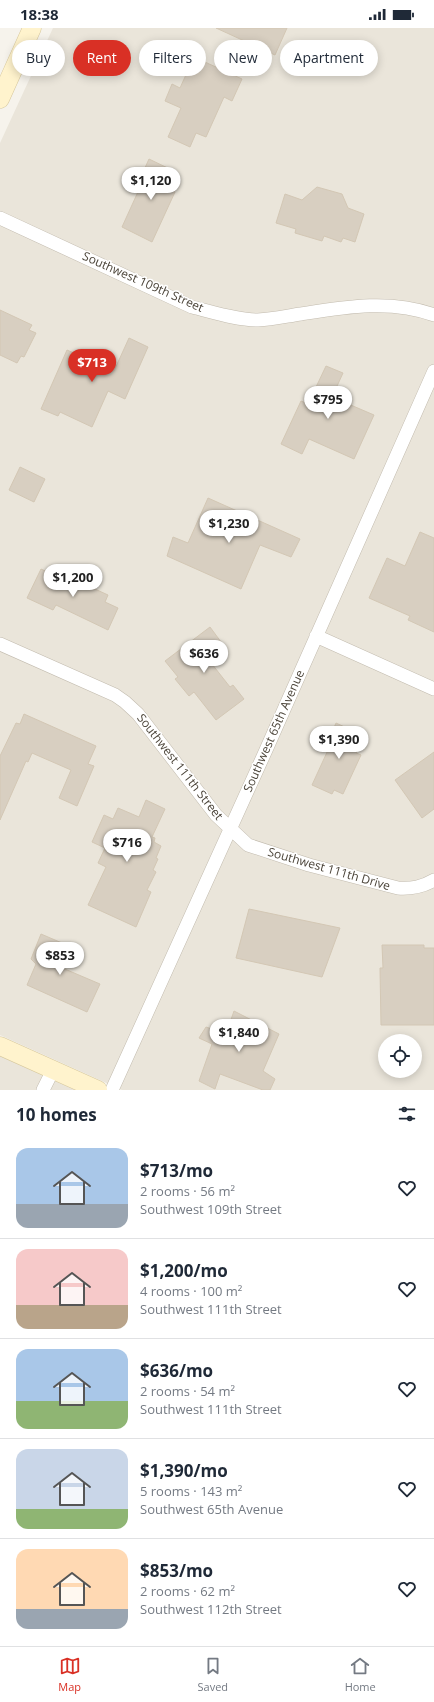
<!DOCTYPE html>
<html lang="en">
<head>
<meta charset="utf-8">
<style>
  :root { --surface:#fff; --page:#f2f2f3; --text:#1f2937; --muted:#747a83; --line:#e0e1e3; --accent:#d93025 }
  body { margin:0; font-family:"Open Sans",sans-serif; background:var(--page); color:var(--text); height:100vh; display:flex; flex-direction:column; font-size:15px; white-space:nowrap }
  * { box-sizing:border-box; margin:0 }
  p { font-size:13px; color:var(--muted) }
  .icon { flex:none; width:22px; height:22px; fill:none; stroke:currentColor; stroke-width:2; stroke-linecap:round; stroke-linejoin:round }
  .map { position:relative; height:1062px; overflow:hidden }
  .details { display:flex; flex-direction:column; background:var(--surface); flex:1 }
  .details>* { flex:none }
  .top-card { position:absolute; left:12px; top:12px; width:410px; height:36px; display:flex; gap:8px }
  .fabs { position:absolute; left:378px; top:1006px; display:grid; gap:8px }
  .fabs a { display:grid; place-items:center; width:44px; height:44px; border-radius:50%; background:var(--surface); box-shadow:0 2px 10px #0003; font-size:20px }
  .price { position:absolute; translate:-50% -34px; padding:0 9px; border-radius:14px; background:#fff; color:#222; font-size:13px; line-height:26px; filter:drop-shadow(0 1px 2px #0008) }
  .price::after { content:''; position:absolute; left:50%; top:24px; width:12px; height:9px; margin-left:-6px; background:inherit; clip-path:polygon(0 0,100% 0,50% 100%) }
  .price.current { background:var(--accent); color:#fff }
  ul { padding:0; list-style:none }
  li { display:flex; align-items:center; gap:12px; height:100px; padding:0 16px }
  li+li { border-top:1px solid var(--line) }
  li span { display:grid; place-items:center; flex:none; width:112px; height:80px; border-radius:12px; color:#555 }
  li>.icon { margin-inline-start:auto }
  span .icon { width:48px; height:48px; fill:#fffc; stroke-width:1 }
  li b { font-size:17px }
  h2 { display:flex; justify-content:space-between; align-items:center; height:48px; padding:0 16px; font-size:17px }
  .tag { padding:0 14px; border-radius:18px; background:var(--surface); box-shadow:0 2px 10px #0003; font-size:14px; line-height:36px }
  .tag.current { background:var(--accent); color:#fff }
  .status { display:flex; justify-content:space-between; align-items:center; height:28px; padding:0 20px; background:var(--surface); direction:ltr }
  .status svg { height:11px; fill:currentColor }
  .tab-bar { display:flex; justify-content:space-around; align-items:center; height:56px; border-top:1px solid var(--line); background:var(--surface); font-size:11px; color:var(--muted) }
  .tab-bar a { display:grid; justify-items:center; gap:2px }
  .tab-bar .current { color:var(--accent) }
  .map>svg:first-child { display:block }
  .residential { fill:#eae5da; fill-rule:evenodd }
  .building { fill:#d8cfc1; stroke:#d3c7b4 }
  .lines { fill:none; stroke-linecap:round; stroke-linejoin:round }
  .minor-casing { stroke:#c2bbae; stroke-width:14 }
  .secondary-casing { stroke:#d6c79b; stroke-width:19 }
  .minor { stroke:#fff; stroke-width:13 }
  .secondary { stroke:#fff3cd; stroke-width:18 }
  .labels { text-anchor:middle; stroke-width:3; stroke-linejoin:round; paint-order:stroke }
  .street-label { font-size:12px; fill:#4b4439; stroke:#fff }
</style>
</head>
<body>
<div class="status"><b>18:38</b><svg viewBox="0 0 49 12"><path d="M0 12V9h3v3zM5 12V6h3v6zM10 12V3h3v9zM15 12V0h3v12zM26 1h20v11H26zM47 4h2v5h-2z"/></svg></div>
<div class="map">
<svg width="434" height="1062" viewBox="0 0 434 1062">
  <rect width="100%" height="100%" fill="#f6f3ec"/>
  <path class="residential" d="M 53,0 L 434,0 L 434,1062 L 122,1062 L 0,1007 L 0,115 ZM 385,1013 L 415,1013 L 415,1043 L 385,1043 Z
    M 0,1028 L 76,1062 L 0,1062 Z"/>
  <path class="building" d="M 216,0 L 287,0 L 275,27 Z
    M 194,29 L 242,51 L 232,73 L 224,69 L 206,109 L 196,105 L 190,119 L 168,109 L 181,80 L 165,73 L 172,56 L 180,60 Z
    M 149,131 L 178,145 L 170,161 L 175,164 L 152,214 L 122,199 L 142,155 L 139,153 Z
    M 317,159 L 342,166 L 348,180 L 364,186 L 355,214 L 343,210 L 341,214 L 324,208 L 322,213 L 295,205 L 296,201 L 276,195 L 285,166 L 302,172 Z
    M 0,282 L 32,297 L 29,302 L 36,305 L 24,329 L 21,328 L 17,335 L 0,327 Z
    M 129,310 L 148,319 L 125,371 L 108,363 L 92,399 L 60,384 L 58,388 L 41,381 L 67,322 L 114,343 Z
    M 326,338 L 343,345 L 332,369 L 374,387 L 354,431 L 309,411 L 302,426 L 281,416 L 301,373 L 308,376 Z
    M 20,439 L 45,451 L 34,474 L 9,462 Z
    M 208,470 L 300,511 L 291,529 L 260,517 L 241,561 L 167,528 L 173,509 L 188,515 Z
    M 420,504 L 434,510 L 434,604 L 408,592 L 410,588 L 369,570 L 387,530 L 405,538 Z
    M 41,541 L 60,550 L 62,546 L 108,567 L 105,574 L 118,580 L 108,602 L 56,577 L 53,582 L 27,570 Z
    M 210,599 L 224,618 L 208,631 L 230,659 L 233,657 L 244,671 L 216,692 L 194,664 L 189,668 L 175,651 L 178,649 L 165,633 Z
    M 24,686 L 96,718 L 88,736 L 94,738 L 77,778 L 59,770 L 71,742 L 32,725 L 28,734 L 26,733 L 0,792 L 0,728 L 16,695 L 20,696 Z
    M 336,695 L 364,708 L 356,725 L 361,727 L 343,766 L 334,762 L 332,766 L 312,757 L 328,722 L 325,721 Z
    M 434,724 L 434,781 L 422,790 L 395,752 Z
    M 146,772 L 165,781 L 152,809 L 155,810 L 154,814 L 161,818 L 156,830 L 158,831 L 153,842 L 156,844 L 147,862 L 151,864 L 136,899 L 88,877 L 106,839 L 98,835 L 105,820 L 92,814 L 104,787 L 113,791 L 118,780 L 139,789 Z
    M 249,881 L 340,900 L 322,949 L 236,930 Z
    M 41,906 L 69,918 L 60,939 L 100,956 L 87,984 L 27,957 L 36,936 L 31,931 Z
    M 382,917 L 424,917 L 424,920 L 434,920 L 434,997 L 381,997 L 380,940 L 383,940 Z
    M 234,983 L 279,1006 L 263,1043 L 275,1051 L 270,1062 L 263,1062 L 220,1046 L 215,1061 L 199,1053 L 212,1016 L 199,1010 L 206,999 L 226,1006 Z"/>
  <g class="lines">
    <g class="minor-casing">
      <path id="minor" d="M 0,190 L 192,279 C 213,284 236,292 258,292 C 273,291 287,288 301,286 C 345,279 391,271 434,287
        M 316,608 L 434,661
        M 0,616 L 115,667 L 125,674 L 138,686 L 216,787 L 248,817 L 309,837 L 398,860 C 412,861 422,859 434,852
        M 43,1062 L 53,1042
        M 112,1062 L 266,722 L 434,343"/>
    </g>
    <g class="secondary-casing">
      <path id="secondary" d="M 0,71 L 32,0
        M 0,1018 L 98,1062"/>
    </g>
    <use href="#minor" class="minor"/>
    <use href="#secondary" class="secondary"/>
  </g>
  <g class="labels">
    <g class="street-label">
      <text transform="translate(143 254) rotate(24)" y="4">Southwest 109th Street</text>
      <text transform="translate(274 703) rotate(-66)" y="4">Southwest 65th Avenue</text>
      <text transform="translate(180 739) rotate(52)" y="4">Southwest 111th Street</text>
      <text transform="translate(329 841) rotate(16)" y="4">Southwest 111th Drive</text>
    </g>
  </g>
</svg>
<div class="fabs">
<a><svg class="icon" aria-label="locate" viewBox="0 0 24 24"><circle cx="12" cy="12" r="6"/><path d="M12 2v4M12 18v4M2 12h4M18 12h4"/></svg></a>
</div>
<b class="price" style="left:151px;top:173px">$1,120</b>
<b class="price current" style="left:92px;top:355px">$713</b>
<b class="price" style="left:328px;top:392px">$795</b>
<b class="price" style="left:229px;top:516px">$1,230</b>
<b class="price" style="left:73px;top:570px">$1,200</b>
<b class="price" style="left:204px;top:646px">$636</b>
<b class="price" style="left:339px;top:732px">$1,390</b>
<b class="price" style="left:127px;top:835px">$716</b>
<b class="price" style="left:60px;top:948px">$853</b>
<b class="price" style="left:239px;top:1025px">$1,840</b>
<div class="top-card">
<a class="tag">Buy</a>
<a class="tag current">Rent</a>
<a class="tag">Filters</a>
<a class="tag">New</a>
<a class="tag">Apartment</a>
</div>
</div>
<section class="details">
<h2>10 homes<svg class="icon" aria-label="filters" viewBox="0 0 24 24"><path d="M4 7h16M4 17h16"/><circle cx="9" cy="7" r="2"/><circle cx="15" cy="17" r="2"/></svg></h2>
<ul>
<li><span style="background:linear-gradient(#a9c7e8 70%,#9aa5b1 0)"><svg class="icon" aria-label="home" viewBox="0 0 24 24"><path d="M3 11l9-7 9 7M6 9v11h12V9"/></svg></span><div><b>$713/mo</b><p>2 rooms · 56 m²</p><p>Southwest 109th Street</p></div><svg class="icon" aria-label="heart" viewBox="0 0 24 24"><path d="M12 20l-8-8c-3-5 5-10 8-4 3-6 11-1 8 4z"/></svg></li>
<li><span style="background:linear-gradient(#f6c9c9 70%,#b9a48a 0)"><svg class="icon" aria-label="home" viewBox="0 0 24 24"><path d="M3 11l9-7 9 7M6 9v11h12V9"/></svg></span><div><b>$1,200/mo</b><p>4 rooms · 100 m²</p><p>Southwest 111th Street</p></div><svg class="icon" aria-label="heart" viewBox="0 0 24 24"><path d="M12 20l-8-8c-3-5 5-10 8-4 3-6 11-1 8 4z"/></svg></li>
<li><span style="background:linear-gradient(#a9c7e8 65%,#8fb573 0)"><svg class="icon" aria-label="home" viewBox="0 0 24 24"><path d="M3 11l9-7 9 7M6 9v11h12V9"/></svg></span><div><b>$636/mo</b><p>2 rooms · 54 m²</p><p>Southwest 111th Street</p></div><svg class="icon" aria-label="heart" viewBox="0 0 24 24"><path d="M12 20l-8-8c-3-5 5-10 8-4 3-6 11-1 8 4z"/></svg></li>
<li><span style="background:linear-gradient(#c9d6e8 75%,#8fb573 0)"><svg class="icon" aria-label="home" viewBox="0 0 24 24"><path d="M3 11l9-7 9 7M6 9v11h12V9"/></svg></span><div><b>$1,390/mo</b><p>5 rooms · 143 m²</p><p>Southwest 65th Avenue</p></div><svg class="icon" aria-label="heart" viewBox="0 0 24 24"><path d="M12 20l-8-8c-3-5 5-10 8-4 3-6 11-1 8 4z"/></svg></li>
<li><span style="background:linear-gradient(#ffd9b3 75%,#9aa5b1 0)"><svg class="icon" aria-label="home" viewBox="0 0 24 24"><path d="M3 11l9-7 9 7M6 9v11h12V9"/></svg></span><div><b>$853/mo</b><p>2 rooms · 62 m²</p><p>Southwest 112th Street</p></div><svg class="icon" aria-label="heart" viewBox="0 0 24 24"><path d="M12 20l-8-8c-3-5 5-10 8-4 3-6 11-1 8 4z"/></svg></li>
</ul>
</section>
<nav class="tab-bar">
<a class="current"><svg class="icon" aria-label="map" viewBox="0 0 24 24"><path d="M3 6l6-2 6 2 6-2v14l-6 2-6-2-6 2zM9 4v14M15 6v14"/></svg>Map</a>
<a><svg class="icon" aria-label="saved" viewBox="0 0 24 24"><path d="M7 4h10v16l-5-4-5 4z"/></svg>Saved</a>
<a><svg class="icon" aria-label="home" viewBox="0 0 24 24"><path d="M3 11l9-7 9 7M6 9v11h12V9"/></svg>Home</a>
</nav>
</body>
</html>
